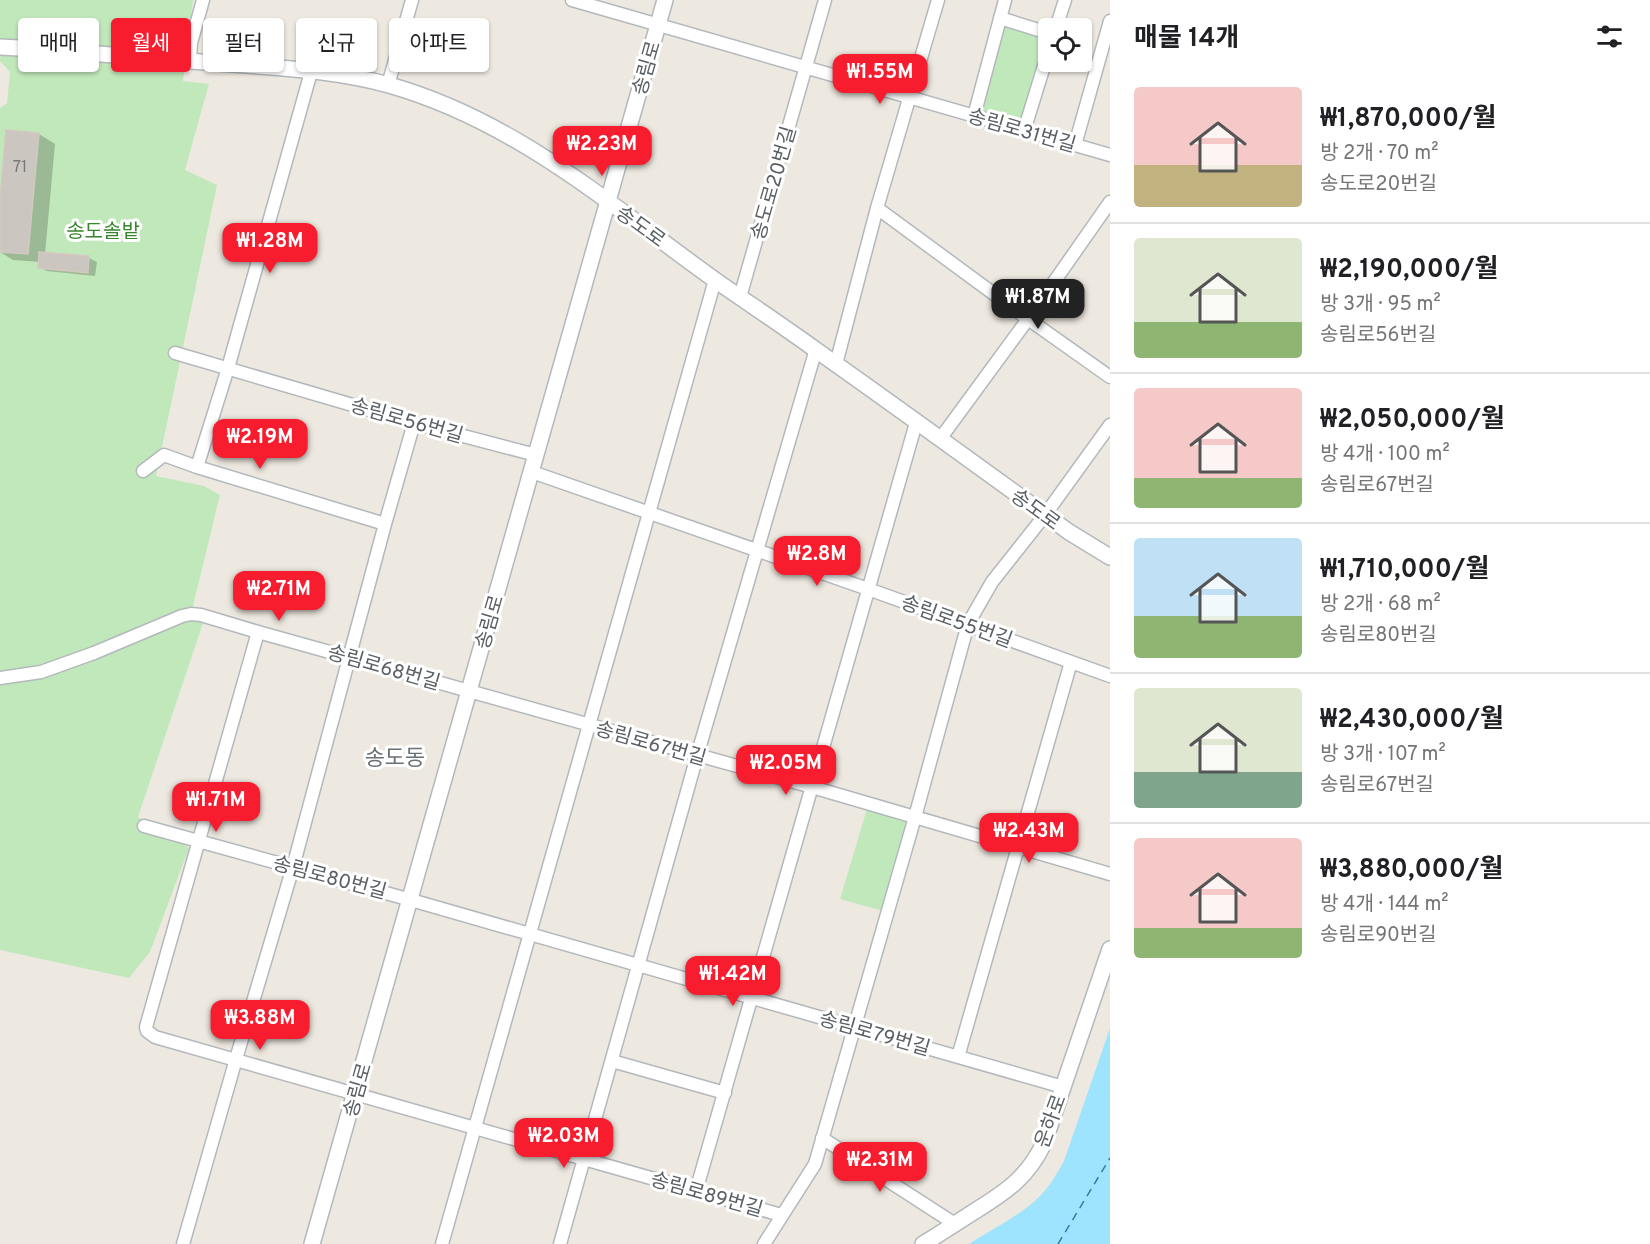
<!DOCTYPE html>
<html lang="ko">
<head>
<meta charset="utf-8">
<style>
  :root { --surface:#fff; --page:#f6f6f6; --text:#202124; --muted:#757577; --line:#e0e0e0; --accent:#f71c2e }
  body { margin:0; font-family:Overpass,"Noto Sans KR",sans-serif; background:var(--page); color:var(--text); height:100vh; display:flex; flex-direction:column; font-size:22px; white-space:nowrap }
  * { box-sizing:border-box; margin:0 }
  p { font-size:20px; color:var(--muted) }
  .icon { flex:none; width:33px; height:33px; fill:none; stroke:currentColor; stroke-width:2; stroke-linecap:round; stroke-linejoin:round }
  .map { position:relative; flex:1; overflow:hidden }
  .panel { display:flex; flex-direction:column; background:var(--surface); width:540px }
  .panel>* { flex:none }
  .guide { position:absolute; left:18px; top:18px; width:570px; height:54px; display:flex; gap:12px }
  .controls { position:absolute; left:1038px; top:18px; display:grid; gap:12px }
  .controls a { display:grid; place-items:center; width:54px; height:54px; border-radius:6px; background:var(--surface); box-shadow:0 2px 4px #0004; font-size:30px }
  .price { position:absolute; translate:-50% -51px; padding:0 14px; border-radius:12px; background:var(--accent); color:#fff; font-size:20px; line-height:39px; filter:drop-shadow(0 2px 3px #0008) }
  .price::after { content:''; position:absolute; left:50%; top:36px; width:18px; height:14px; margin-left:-9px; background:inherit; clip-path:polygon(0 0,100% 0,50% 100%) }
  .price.on { background:#222; color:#fff }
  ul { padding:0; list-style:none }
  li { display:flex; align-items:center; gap:18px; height:150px; padding:0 24px }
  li+li { border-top:2px solid var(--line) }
  li span { display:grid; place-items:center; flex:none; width:168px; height:120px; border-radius:6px; color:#555 }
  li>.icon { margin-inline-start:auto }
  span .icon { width:72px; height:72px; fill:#fffc; stroke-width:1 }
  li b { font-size:26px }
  h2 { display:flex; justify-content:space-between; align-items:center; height:72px; padding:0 24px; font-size:26px }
  .pill { padding:0 21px; border-radius:6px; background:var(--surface); box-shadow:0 2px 4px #0004; font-size:21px; line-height:54px }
  .pill.on { background:var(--accent); color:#fff }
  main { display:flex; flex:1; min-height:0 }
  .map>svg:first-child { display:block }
  .green { fill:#c1e8ba }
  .water { fill:#9fe4ff }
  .shadow { fill:#0003 }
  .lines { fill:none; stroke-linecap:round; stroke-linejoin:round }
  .ferry { stroke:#307ca7; stroke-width:1.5; stroke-dasharray:8 6; stroke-linecap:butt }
  .building { fill:#cbc6bf; stroke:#d3c9be; stroke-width:1.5 }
  .minor-casing { stroke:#b3b8bc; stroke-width:15 }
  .tertiary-casing { stroke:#b3b8bc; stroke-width:18 }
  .minor { stroke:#fff; stroke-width:12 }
  .tertiary { stroke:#fff; stroke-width:15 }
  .labels { text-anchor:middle; stroke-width:6; stroke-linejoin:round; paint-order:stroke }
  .number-label { font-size:16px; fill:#76797a }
  .street-label { font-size:20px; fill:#595f63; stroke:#fff }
  .park-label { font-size:20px; fill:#37862e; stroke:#fff }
  .quarter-label { font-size:22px; fill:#6a7175; stroke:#fff }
</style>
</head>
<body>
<main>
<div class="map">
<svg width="1110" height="1244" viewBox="0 0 1110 1244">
  <rect width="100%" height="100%" fill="#eee9e0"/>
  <path class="green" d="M 0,0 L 193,0 L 183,81 L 209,84 L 185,170 L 217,185 L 156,476 L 204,486 L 220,495 L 191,614 L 204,620 L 138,817 L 189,848 L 150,952 L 129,978 L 0,950 L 0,108 L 7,103 L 10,72 L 0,61 Z
    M 1004,24 L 1047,36 L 1022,125 L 979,113 Z
    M 867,809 L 909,822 L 883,911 L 840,899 Z"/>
  <path class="water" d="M 1110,1028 L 1110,1244 L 969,1244 C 992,1229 1020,1216 1040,1196 C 1050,1186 1057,1173 1064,1161 Z"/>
  <path class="shadow" d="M 39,134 L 55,144 L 45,254 L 89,258 L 97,262 L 95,276 L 47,271 L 39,267 L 40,262 L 13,260 L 0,252 L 0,216 Z"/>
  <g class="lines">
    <path class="ferry" d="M 1058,1244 L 1110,1158"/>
  </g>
  <path class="building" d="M 6,130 L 39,133 L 28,254 L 0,252 L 0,199 Z
    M 39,252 L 89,256 L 88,273 L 38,268 Z"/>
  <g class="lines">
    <g class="minor-casing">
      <path id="minor" d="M 572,0 L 1110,155
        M 1000,18 L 1048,33
        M 1056,28 L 1065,0
        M 190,61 L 191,43 L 203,0
        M 388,85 L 412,0
        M 974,116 L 1005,0
        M 1024,131 L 1048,53
        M 1075,145 L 1110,21
        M 877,208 L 1028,319 L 1110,377
        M 740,297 L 825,0
        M 175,353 L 414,423 L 536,455
        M 836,364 L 877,208 L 938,0
        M 940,439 L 1028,319 L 1110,202
        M 197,467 L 228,368 L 311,72
        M 143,471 L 164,455 L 197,467 L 385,524
        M 532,472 L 868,589 L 1110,676
        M 258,632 L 146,1027 L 147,1031 L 155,1037 L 781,1215
        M 0,678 L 41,672 L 94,653 L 182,616 L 191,614 L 201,615 L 258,632 L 812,787 L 1110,874
        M 144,826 L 411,900 L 1063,1087
        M 958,1057 L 1071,662
        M 612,1061 L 725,1093
        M 822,1138 L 955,1224
        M 696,1191 L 916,423
        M 183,1244 L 236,1059 L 293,867 L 385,524 L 414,423
        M 442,1244 L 715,280
        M 560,1244 L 697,756 L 816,349
        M 764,1244 L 815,1164 L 915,817 L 968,624 L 992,582 L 1045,515 L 1110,425"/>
    </g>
    <g class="tertiary-casing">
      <path id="tertiary" d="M 0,47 L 38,49 C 103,54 167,60 232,64 C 284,68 338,71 389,85 C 516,121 610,205 715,280 C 748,303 783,326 816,350 C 901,410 985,471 1069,532 L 1110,557
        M 312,1244 L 665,0
        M 923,1244 C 941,1233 958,1222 975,1211 C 1006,1192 1028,1177 1044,1143 L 1110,949"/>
    </g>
    <use href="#minor" class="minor"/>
    <use href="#tertiary" class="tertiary"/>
  </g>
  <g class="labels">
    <g class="number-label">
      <text x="20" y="172">71</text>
    </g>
    <g class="street-label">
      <text transform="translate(646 68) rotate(-74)" y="7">송림로</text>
      <text transform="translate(1022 130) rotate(16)" y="7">송림로31번길</text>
      <text transform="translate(773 183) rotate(-74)" y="7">송도로20번길</text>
      <text transform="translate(641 226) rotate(36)" y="7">송도로</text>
      <text transform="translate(407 420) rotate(16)" y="7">송림로56번길</text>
      <text transform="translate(1036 509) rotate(36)" y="7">송도로</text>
      <text transform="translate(957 621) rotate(20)" y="7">송림로55번길</text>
      <text transform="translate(489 622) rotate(-74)" y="7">송림로</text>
      <text transform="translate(384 667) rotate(16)" y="7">송림로68번길</text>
      <text transform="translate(651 743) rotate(16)" y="7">송림로67번길</text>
      <text transform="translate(330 877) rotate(15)" y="7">송림로80번길</text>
      <text transform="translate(875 1033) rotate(16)" y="7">송림로79번길</text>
      <text transform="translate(357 1090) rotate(-74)" y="7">송림로</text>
      <text transform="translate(1050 1121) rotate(-70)" y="7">운하로</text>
      <text transform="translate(707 1194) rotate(16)" y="7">송림로89번길</text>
    </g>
    <g class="park-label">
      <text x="103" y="238">송도솔밭</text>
    </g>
    <g class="quarter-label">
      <text x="395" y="765">송도동</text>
    </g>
  </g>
</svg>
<div class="controls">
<a><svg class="icon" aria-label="locate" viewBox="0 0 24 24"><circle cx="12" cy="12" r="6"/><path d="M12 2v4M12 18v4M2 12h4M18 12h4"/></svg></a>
</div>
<b class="price" style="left:880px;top:105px">₩1.55M</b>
<b class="price" style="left:602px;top:177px">₩2.23M</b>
<b class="price" style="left:270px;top:274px">₩1.28M</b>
<b class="price on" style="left:1038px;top:330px">₩1.87M</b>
<b class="price" style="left:260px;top:470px">₩2.19M</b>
<b class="price" style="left:817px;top:587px">₩2.8M</b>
<b class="price" style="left:279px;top:622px">₩2.71M</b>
<b class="price" style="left:786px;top:796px">₩2.05M</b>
<b class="price" style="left:216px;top:833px">₩1.71M</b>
<b class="price" style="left:1029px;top:864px">₩2.43M</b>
<b class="price" style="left:733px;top:1007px">₩1.42M</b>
<b class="price" style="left:260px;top:1051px">₩3.88M</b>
<b class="price" style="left:564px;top:1169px">₩2.03M</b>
<b class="price" style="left:880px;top:1193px">₩2.31M</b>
<div class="guide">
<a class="pill">매매</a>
<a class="pill on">월세</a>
<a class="pill">필터</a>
<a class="pill">신규</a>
<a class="pill">아파트</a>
</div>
</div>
<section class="panel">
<h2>매물 14개<svg class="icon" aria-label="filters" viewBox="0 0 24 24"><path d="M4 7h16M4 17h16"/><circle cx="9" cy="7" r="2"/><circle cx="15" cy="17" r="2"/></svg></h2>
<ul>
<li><span style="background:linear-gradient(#f6c9c9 65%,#c2b280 0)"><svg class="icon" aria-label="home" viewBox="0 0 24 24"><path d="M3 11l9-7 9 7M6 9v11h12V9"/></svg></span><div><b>₩1,870,000/월</b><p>방 2개 · 70 m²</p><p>송도로20번길</p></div></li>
<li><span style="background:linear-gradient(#dfe7d0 70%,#8fb573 0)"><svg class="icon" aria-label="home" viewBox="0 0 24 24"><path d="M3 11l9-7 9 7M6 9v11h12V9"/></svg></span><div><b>₩2,190,000/월</b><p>방 3개 · 95 m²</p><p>송림로56번길</p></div></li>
<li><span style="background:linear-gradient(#f6c9c9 75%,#8fb573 0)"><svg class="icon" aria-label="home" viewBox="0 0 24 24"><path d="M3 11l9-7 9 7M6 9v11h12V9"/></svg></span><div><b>₩2,050,000/월</b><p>방 4개 · 100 m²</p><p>송림로67번길</p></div></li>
<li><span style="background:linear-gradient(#bfe0f5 65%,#8fb573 0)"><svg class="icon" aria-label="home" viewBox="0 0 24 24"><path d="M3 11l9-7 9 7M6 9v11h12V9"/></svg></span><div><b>₩1,710,000/월</b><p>방 2개 · 68 m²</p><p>송림로80번길</p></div></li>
<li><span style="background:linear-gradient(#dfe7d0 70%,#7fa58c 0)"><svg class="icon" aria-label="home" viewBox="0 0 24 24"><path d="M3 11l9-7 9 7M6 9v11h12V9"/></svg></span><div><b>₩2,430,000/월</b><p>방 3개 · 107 m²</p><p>송림로67번길</p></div></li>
<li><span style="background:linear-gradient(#f6c9c9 75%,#8fb573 0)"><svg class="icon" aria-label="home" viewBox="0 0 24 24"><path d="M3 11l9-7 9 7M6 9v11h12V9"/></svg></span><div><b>₩3,880,000/월</b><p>방 4개 · 144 m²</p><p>송림로90번길</p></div></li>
</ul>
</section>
</main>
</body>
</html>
